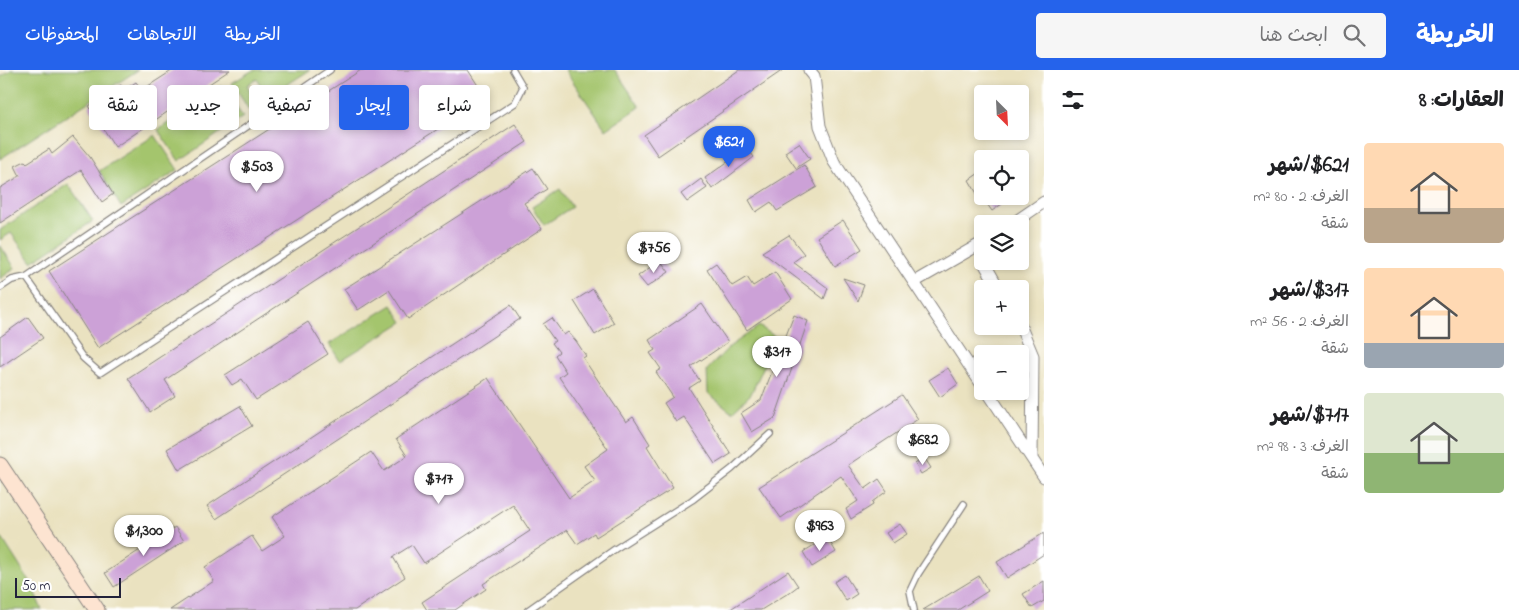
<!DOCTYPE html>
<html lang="ar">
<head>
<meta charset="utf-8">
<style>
  :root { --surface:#fff; --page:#f6f6f6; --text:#202124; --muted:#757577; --accent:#2563eb }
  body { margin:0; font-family:"Indie Flower","Playpen Sans Arabic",sans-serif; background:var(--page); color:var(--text); direction:rtl; height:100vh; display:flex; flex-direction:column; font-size:19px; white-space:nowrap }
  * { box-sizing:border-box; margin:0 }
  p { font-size:16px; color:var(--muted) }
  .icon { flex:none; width:28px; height:28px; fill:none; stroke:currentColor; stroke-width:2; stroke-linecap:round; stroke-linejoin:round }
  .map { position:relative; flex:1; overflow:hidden; direction:ltr }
  .details { display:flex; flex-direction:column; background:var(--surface); width:475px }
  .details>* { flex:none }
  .banner { position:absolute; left:15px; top:15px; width:475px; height:45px; direction:rtl; display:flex; gap:10px }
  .needle { width:32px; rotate:156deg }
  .fabs { position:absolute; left:974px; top:15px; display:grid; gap:10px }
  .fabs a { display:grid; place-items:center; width:55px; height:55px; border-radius:5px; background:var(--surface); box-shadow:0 2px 8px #0003; font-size:25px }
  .scale { position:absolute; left:15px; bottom:12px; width:106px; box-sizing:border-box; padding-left:5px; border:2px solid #22223b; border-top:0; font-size:14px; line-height:18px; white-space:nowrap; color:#22223b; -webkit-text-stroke:4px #fff; paint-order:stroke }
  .price { position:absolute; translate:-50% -42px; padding:0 11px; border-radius:18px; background:#fff; color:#222; font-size:16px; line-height:32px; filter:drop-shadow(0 1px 2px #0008) }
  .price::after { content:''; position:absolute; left:50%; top:30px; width:15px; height:11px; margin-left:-8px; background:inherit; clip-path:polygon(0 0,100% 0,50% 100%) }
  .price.selected { background:var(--accent); color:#fff }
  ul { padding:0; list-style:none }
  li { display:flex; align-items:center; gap:15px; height:125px; padding:0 15px }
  li span { display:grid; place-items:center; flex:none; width:140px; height:100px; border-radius:5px; color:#555 }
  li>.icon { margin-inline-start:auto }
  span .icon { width:60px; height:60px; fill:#fffc; stroke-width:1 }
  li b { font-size:21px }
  h2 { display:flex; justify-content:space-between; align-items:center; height:60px; padding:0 15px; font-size:21px }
  .pill { padding:0 18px; border-radius:5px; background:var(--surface); box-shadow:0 2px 8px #0003; font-size:18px; line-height:45px }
  .pill.selected { background:var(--accent); color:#fff }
  header { display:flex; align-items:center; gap:30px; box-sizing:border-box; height:70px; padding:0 25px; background:var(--accent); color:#fff }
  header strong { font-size:24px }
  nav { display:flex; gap:28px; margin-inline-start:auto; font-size:18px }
  .search { width:350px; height:45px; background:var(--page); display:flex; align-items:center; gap:12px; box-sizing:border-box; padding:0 18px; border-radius:5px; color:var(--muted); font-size:19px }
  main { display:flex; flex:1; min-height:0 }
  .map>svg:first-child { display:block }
  .green { fill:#a4c56d; stroke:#637454 }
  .building { fill:#cca1d7 }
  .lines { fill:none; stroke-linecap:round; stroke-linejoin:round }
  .lane-casing { stroke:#86827e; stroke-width:8 }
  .street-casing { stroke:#86827e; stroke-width:13 }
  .secondary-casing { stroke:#86827e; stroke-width:17 }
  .lane { stroke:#fff; stroke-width:5.5 }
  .street { stroke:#fff; stroke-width:11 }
  .secondary { stroke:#fde4d1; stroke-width:15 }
</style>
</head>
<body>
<header>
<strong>الخريطة</strong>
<div class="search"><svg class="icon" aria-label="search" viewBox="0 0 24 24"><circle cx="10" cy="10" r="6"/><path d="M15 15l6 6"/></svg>ابحث هنا</div>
<nav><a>الخريطة</a><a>الاتجاهات</a><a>المحفوظات</a></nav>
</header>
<main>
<section class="details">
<h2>العقارات: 8<svg class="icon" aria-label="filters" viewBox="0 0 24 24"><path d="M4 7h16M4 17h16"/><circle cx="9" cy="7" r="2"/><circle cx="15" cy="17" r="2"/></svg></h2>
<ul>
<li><span style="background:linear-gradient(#ffd9b3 65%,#b9a48a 0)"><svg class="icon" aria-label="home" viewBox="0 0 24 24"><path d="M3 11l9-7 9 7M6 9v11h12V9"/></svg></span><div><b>$621/شهر</b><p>الغرف: 2 · 80 m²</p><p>شقة</p></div></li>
<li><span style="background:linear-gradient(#ffd9b3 75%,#9aa5b1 0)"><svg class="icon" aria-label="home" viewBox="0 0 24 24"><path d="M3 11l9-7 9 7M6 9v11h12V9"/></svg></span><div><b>$317/شهر</b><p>الغرف: 2 · 56 m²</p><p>شقة</p></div></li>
<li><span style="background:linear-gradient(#dfe7d0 60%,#8fb573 0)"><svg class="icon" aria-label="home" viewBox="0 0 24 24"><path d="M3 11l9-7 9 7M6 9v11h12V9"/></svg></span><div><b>$717/شهر</b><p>الغرف: 3 · 98 m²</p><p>شقة</p></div></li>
</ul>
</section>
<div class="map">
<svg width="1044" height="540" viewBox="0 0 1044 540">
  <rect width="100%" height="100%" fill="#fff"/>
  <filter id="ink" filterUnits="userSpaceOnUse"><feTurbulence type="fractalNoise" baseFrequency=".02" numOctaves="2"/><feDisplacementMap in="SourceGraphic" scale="10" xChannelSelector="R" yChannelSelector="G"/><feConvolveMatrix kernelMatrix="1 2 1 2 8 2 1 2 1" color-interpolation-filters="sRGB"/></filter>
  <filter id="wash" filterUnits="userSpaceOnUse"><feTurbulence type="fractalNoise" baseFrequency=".0096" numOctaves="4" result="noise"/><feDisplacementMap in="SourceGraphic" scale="20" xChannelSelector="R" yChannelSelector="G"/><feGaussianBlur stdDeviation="1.12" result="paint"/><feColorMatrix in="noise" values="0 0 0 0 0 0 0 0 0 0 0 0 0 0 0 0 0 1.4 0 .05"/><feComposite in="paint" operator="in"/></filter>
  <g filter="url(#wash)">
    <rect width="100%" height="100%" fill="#eae2c0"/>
    <path class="green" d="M 11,0 L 138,0 L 0,89 L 0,7 Z
      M 253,0 L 310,0 L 268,27 L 257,9 L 247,15 L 258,34 L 249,40 L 232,13 Z
      M 565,0 L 615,0 L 640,37 L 606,60 Z
      M 221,16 L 243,47 L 179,91 L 158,60 Z
      M 155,65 L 178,100 L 121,137 L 99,101 Z
      M 68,114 L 93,151 L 32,192 L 11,163 L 0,170 L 0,160 Z
      M 560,119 L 572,137 L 544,155 L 532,137 Z
      M 0,175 L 15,198 L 0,209 Z
      M 392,235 L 403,252 L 340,291 L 329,274 Z
      M 759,256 L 777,268 L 751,324 L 732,342 L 708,323 L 707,300 L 729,277 Z
      M 0,465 L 31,514 L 42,540 L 0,540 Z"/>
    <g id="blocks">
      <path class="building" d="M 173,0 L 230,0 L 115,77 L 89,36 L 121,15 L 124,20 L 136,12 L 142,20 Z
        M 361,0 L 468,0 L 486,28 L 98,278 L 49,201 Z
        M 739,0 L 783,0 L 658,86 L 644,65 Z
        M 515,54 L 527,72 L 165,310 L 175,326 L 150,342 L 128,308 Z
        M 73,67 L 90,87 L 113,124 L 102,132 L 81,100 L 0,153 L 0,118 L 20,106 L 15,96 L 25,91 L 27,93 L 49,79 L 52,84 Z
        M 799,73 L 810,89 L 796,98 L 785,82 Z
        M 747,78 L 754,87 L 712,119 L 705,108 Z
        M 804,95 L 817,117 L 777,141 L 771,132 L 756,142 L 749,130 Z
        M 533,98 L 547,119 L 524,133 L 542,159 L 408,249 L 389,220 L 358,240 L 344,219 Z
        M 982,101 L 982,126 L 1013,126 L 992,141 L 982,127 L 982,132 L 969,110 Z
        M 701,109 L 707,118 L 687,132 L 681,124 Z
        M 843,150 L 862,179 L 835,196 L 817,167 Z
        M 789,165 L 804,184 L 793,192 L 828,218 L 824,229 L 762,182 Z
        M 660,190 L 669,202 L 647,217 L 638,206 Z
        M 716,193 L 732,216 L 747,207 L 753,216 L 775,202 L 792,229 L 747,260 L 707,199 Z
        M 843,208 L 864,215 L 858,231 Z
        M 593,219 L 614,253 L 595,265 L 574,231 Z
        M 702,234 L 728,272 L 691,297 L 700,311 L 689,318 L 731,384 L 715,394 L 684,347 L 676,352 L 664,333 L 673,327 L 656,302 L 661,299 L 650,283 L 655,280 L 649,270 Z
        M 511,235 L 520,249 L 216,449 L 207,436 Z
        M 794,245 L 808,251 L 775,348 L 752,362 L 741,343 L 761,330 Z
        M 28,247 L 43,268 L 0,297 L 0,267 Z
        M 552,248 L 564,265 L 568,262 L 576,271 L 586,286 L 583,288 L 626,352 L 633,347 L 650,374 L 647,376 L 673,418 L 596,467 L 594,463 L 577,474 L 567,460 L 483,514 L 486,519 L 455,540 L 427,540 L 422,532 L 530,461 L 513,435 L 424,493 L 412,475 L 393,487 L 405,507 L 355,540 L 170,540 L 214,511 L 205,497 L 252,466 L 262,481 L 285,466 L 272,447 L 371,382 L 384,401 L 407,386 L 396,369 L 488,308 L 569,428 L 595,411 L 584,396 L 608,379 L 559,307 L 566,302 L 555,285 L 559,282 L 552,273 L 555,271 L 543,254 Z
        M 308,252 L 328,284 L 256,330 L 242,309 L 232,315 L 225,305 Z
        M 948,298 L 958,314 L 940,327 L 929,310 Z
        M 902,325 L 918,349 L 848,395 L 865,419 L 879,409 L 887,421 L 872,432 L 873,435 L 851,449 L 846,439 L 858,431 L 841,406 L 781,448 L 759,417 Z
        M 240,336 L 252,356 L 179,400 L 167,379 Z
        M 924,387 L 931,398 L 921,404 L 915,394 Z
        M 900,454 L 907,464 L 893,473 L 886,463 Z
        M 175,457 L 184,471 L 114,517 L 105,503 Z
        M 1044,463 L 1044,484 L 1007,508 L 997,492 Z
        M 827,467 L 836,482 L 812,497 L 803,482 Z
        M 788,501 L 798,516 L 790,522 L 761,540 L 729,540 Z
        M 845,505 L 857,524 L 846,531 L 834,512 Z
        M 979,506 L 988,521 L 958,540 L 923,540 Z
        M 1044,511 L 1044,531 L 1032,538 L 1023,524 Z"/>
    </g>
  </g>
  <g filter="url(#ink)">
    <use href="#blocks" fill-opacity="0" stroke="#86827e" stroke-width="1"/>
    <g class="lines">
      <g class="lane-casing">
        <path id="lane" d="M 26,207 L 83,288 L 100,303 L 515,33 L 523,17 L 513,0
          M 0,218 L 12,210 L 26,207 L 330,0
          M 528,540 L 615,479 L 692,430 L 732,399 L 770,364
          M 914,540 L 910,521 L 918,504 L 964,434"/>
      </g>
      <g class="street-casing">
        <path id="street" d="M 809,0 L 814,6 L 820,56 L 834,92 L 982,315
          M 1012,154 L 1044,132
          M 983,191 L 999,219
          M 914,212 L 982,173
          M 1020,255 L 1033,286 L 1032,389
          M 987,321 L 1044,407"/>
      </g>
      <g class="secondary-casing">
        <path id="secondary" d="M 0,395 L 97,540"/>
      </g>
      <use href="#lane" class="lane"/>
      <use href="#street" class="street"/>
      <use href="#secondary" class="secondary"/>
    </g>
  </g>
</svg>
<div class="fabs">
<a><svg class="needle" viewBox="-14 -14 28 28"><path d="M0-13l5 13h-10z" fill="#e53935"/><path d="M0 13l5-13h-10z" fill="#757577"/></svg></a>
<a><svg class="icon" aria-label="locate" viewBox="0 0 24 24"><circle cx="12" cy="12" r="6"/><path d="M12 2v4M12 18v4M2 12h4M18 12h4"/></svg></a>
<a><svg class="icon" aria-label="layers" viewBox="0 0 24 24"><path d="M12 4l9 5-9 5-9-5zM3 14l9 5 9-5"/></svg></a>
<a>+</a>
<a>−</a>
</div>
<div class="scale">50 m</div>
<b class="price selected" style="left:729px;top:98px">$621</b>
<b class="price" style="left:257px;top:123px">$503</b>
<b class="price" style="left:654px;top:204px">$756</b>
<b class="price" style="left:777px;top:308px">$317</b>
<b class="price" style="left:923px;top:396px">$682</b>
<b class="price" style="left:439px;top:435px">$717</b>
<b class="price" style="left:820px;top:482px">$963</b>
<b class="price" style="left:144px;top:487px">$1,300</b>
<div class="banner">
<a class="pill">شراء</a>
<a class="pill selected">إيجار</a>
<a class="pill">تصفية</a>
<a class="pill">جديد</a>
<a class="pill">شقة</a>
</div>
</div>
</main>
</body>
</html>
